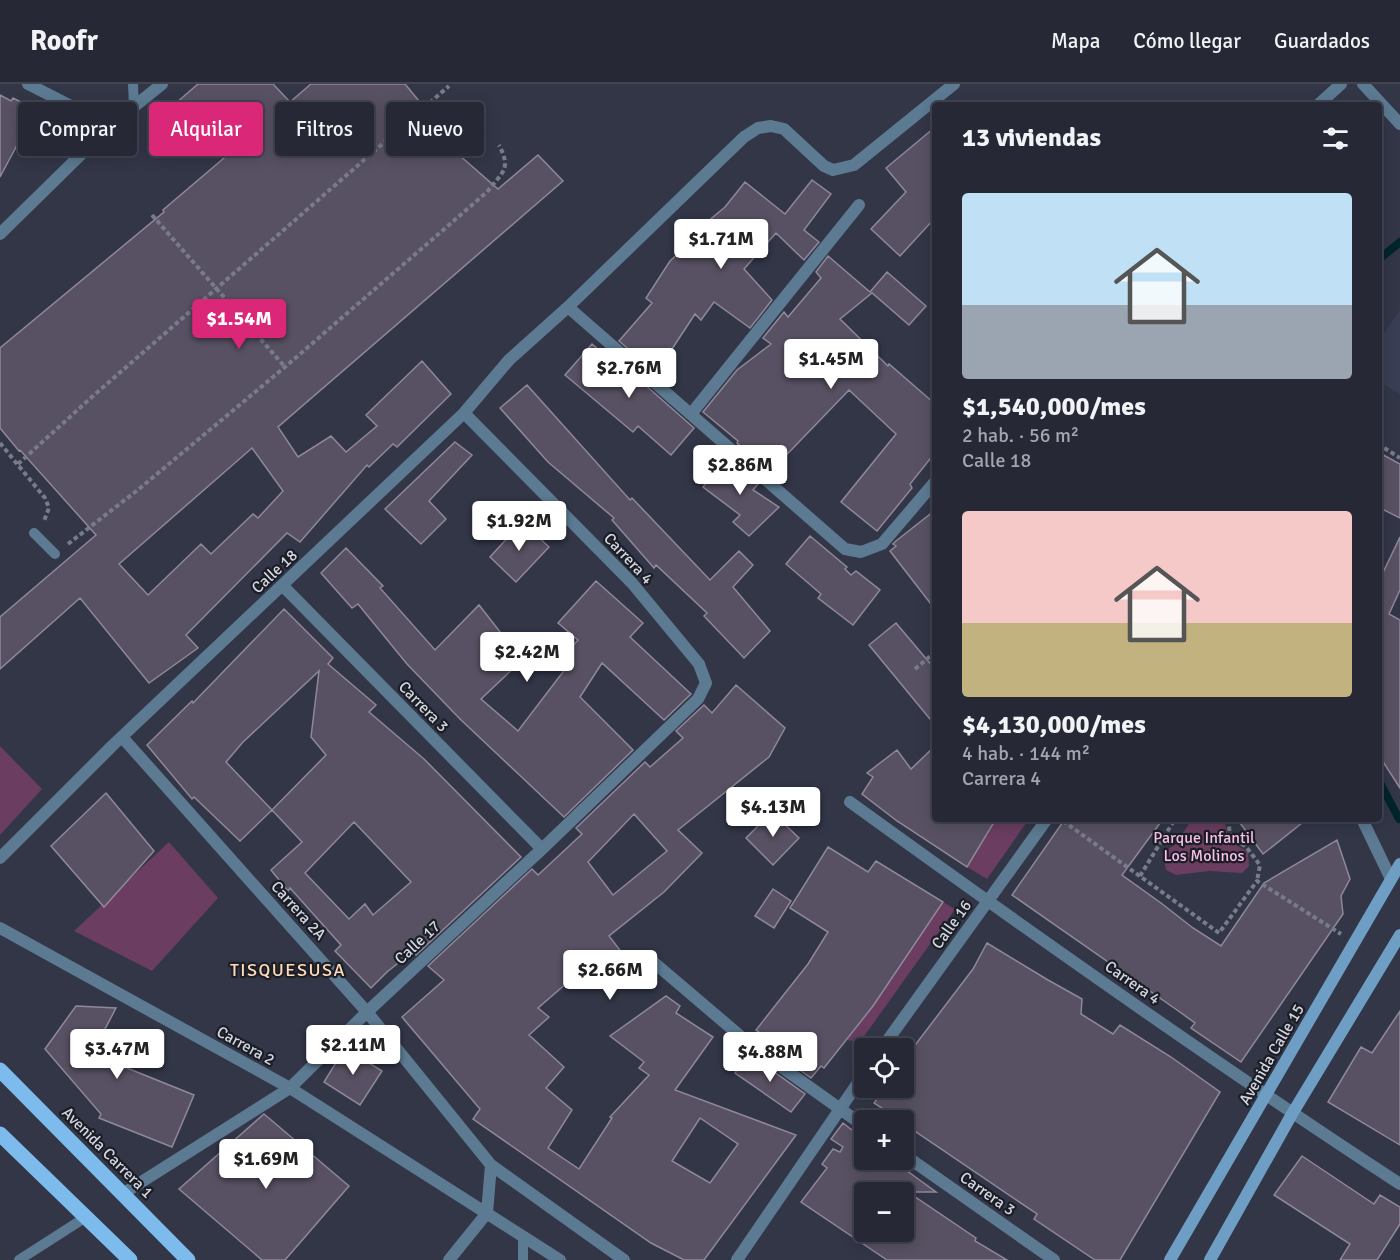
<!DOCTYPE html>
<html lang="es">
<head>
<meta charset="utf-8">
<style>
  :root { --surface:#262835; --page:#2e303d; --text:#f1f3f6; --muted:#a4a6ad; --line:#424450; --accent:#db2777 }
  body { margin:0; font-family:Signika,sans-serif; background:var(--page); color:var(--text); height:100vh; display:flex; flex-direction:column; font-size:22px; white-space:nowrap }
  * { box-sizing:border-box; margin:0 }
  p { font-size:20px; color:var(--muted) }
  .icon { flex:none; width:33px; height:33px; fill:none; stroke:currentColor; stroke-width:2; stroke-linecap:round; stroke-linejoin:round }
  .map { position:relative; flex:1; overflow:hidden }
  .drawer { position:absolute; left:932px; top:18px; width:450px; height:720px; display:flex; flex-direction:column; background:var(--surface); border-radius:6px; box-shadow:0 3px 15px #0003,0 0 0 2px var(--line) }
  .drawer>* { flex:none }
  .hud { position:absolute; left:18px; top:18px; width:570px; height:54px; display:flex; gap:12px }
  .controls { position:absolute; left:854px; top:954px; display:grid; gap:12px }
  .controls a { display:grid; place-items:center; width:60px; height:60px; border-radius:6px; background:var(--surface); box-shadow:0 3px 15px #0003,0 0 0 2px var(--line); font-size:30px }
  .price { position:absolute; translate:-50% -51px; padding:0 14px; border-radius:6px; background:#fff; color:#222; font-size:20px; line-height:39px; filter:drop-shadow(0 2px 3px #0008) }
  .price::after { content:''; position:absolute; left:50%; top:36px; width:18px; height:14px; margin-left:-9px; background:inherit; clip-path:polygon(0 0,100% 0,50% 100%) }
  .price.current { background:var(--accent); color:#fff }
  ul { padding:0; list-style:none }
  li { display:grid; align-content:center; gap:12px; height:318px; padding:0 30px }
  li span { display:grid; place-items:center; height:186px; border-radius:6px; color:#555 }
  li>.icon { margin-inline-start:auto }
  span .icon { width:108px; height:108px; fill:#fffc; stroke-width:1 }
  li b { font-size:26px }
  h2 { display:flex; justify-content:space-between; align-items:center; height:72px; padding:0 30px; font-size:26px }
  .tag { padding:0 21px; border-radius:6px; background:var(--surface); box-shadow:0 3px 15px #0003,0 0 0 2px var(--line); font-size:21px; line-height:54px }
  .tag.current { background:var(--accent); color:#fff }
  header { display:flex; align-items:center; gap:36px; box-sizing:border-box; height:84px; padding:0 30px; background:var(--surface); border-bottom:2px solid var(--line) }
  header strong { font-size:28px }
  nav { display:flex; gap:33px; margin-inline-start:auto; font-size:21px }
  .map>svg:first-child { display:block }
  .built { fill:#393e55 }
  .green { fill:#6a3d61 }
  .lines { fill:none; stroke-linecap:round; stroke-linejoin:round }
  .stream { stroke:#00242b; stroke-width:8 }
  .building { fill:#585163; stroke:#8f889b; stroke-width:1.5; fill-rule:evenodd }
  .path { stroke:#787c8a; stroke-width:4; stroke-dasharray:4.5 3; stroke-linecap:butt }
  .service { stroke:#5c7a92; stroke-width:10 }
  .minor { stroke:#5c7a92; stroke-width:12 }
  .secondary { stroke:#6f9ec5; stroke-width:12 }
  .primary { stroke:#7dbbec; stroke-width:15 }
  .labels { text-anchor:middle; stroke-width:4.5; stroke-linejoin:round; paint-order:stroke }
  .street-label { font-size:16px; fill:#d4d7e2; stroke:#1c1e26 }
  .park-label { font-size:16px; fill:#f7bfea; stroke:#1c1e26 }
  .neighbourhood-label { font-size:18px; letter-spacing:1.5px; fill:#ffdab9; stroke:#1c1e26 }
</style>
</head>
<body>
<header>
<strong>Roofr</strong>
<nav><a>Mapa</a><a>Cómo llegar</a><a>Guardados</a></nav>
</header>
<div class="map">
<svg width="1400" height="1176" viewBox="0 0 1400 1176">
  <rect width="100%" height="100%" fill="#323647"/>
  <path class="built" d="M 1400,226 L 1400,310 L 1379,298 L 1378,258 Z"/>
  <path class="green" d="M 0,662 L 42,705 L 0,751 Z
    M 997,735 L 1029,735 L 987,795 L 967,783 Z
    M 1192,735 L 1224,735 C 1228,754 1230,759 1248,768 L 1249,782 L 1242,789 L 1209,787 L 1176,791 L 1166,786 L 1164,774 L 1166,766 L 1175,761 Z
    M 169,758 L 218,814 L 152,887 L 74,847 Z
    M 943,818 L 955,825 L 860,958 L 847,956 L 873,922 Z"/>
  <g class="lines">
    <path class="stream" d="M 1378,176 L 1400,158
      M 1378,695 L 1399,735"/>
  </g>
  <path class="building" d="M 198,0 L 273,0 L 290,18 L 311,0 L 405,0 L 424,23 L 423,24 L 458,70 L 498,105 L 538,71 L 563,97 L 278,343 L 298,373 L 331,352 L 346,368 L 377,342 L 366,331 L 422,277 L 451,310 L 397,363 L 393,360 L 369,383 L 367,381 L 300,458 L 287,449 L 186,551 L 198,564 L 149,599 L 80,514 L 0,585 L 0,533 L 96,451 L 20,366 L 19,367 L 0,344 L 0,264 L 164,128 L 163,126 L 224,74 L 176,19 ZM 252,364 L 283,407 L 258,434 L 253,430 L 211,470 L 201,460 L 148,511 L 119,480 Z
    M 0,11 L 11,17 L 13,14 L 31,23 L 18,48 L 23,50 L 0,93 Z
    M 934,44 L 934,135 L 900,172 L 871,145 L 906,108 L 886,84 Z
    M 812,96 L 831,110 L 804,146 L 819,158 L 804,176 L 776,149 L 744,185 L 772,216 L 750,244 L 714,218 L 701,236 L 695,230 L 670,268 L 673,271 L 657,290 L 619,257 L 652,219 L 646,214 L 670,177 L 685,163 L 700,144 L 725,123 L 745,98 L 785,130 Z
    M 828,172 L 870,208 L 887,188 L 926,222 L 909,241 L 872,209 L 840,235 L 888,282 L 889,280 L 934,319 L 934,370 L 910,400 L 912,404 L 877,447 L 841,418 L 896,350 L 849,306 L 770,388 L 737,359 L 738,357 L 703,328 L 737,286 L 771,260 L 763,254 L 784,228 L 788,233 L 821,194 L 816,188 Z
    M 592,260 L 606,272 L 609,269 L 694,344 L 671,371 L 638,342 L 633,348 L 565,291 Z
    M 527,301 L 630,416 L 632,414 L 710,496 L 739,467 L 753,481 L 733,503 L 770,547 L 744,574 L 704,532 L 707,529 L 656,481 L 654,484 L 612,436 L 614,434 L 548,378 L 500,324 Z
    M 455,358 L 472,371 L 429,417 L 446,435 L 421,460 L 385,425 Z
    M 1378,368 L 1400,380 L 1400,434 L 1378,423 Z
    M 726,372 L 758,400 L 753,406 L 779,423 L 749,452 L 733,438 L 740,431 L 703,403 Z
    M 934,427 L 934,524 L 890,467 L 896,462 L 893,460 L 896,457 Z
    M 522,438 L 549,463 L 516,498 L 490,473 Z
    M 810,452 L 847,483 L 845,485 L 851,491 L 856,487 L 880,506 L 853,541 L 818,514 L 821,510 L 786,480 Z
    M 1400,453 L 1400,506 L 1389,530 L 1400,536 L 1400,704 L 1378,670 L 1378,499 Z
    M 346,464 L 383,502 L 380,504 L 435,566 L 479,521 L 522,576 L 481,615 L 518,647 L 566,584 L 560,576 L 578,556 L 558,539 L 596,497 L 643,539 L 630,553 L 691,610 L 664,636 L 602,579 L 580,613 L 633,666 L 564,733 L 460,635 L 407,580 L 358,520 L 352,524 L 321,489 Z
    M 284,525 L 333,574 L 328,580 L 376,621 L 369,628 L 424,675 L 521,773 L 416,871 L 412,868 L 387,888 L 371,904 L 335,867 L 341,861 L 290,804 L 288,807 L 271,786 L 302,758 L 272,726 L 240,757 L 194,713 L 192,715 L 147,661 L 192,617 L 193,619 ZM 319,587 L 311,653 L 326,671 L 272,726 L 226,678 L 243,658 ZM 354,738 L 411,798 L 373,831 L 365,820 L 349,835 L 305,789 Z
    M 896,539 L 934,584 L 934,640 L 869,561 Z
    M 736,601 L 785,644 L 769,673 L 678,746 L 702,769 L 664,808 L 609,852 L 629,878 L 595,903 L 582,886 L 538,924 L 549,933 L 529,951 L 564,983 L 546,1004 L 572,1026 L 548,1064 L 579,1085 L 612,1034 L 610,1033 L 649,991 L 639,984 L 644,978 L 610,952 L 666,912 L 680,922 L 676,929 L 713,953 L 675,1006 L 796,1051 L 704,1176 L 684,1176 L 651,1159 L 473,1035 L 480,1025 L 402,933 L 444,896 L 428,882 L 532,785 L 538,791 L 582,750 L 576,744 L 645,678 L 650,683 L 683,654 L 676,647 L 704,621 L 712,629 ZM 634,730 L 667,767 L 613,811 L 588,778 ZM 700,1034 L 738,1060 L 710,1099 L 672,1077 Z
    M 934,663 L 934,735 L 996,735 L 967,783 L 897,737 L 862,710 L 873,693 L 867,689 L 897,666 L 911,685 Z
    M 106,709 L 154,767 L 104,823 L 51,762 Z
    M 772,728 L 799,754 L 773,781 L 746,754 Z
    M 1065,735 L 1163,735 L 1122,791 L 1161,819 L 1193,844 L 1221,862 L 1264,799 L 1337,756 L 1350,795 L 1341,812 L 1343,830 L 1241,978 L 1191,944 L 1195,939 L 1177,926 L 1012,811 Z
    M 1237,735 L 1307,735 L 1263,770 Z
    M 828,763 L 868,788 L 876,777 L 943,818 L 873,922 L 824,984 L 821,982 L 811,994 L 759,957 L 763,951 L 756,946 L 808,880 L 828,848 L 790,824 Z
    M 773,805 L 791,817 L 774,844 L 755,832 Z
    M 987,859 L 1048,896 L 1082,915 L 1081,930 L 1113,950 L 1120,941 L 1171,973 L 1220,1008 L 1120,1176 L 1095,1176 L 1034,1135 L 1037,1130 L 903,1039 L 903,1036 L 900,1036 L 874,1019 L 885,1004 L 903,1004 L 903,977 L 973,885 Z
    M 76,922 L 116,924 L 92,970 L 194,1011 L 172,1063 L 99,1034 L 101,1030 L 45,965 Z
    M 1400,927 L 1400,1061 L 1328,1018 L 1361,963 L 1372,969 Z
    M 345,964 L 382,987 L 360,1021 L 324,998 Z
    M 749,970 L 805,1010 L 791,1028 L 735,989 Z
    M 264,1030 L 349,1102 L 285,1176 L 262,1176 L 179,1105 Z
    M 843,1039 L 852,1046 L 853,1044 L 864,1050 L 864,1076 L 892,1076 L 936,1108 L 908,1108 L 976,1154 L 975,1157 L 1007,1176 L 887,1176 L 801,1118 L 827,1084 L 822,1080 L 833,1065 L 840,1068 L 843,1063 L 831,1055 ZM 864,1108 L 903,1108 L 903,1148 L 864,1148 Z
    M 1302,1072 L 1374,1120 L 1380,1111 L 1400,1123 L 1400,1140 L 1377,1176 L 1340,1176 L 1350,1160 L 1274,1111 Z"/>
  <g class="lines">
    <path class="path" d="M 152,131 L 285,283
      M 0,359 L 45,414 L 49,424 L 44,437
      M 1378,360 L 1400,374
      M 18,380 L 93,312 L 449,2
      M 68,460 L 139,405 L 285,283 L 487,108 C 502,88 512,86 499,61
      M 915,585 L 934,569
      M 1228,735 L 1230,750 L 1247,764 L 1260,781 L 1257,797
      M 1063,737 L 1219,849 L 1257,797 L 1341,850
      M 1140,792 L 1175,735"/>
    <path class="service" d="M 133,0 L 134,22
      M 34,449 L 55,470
      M 523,1152 L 523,1176
      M 19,1176 L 86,1133"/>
    <path class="minor" d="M 28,0 L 110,42
      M 1363,0 L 1400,40
      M 1318,21 L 1341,0
      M 0,150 L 110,42 L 162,0
      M 568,223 L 845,465 L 861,468 L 882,460 L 934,399
      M 691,330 L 859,121
      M 283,502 L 542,765
      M 122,653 L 367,928 L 491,1081 L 624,1176
      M 850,718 C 1031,849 1213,978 1400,1100
      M 1362,735 L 1391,795
      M 0,774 L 112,662 L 464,329 L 509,276 L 568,223 L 744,53 L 758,44 L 771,42 L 784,45 L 824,82 L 833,86 L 854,81 L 954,0
      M 0,844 L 290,1004 L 560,1176
      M 651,876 L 752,962 L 864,1042
      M 882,964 L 1047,735
      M 903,1070 L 1054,1176
      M 124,1109 L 290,1004 L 367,928 L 542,765 L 698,615 L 706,599 L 699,580 L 632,499 L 464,329
      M 449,1176 L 487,1129 L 491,1081
      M 737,1176 L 864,990"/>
    <path class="secondary" d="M 1170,1176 L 1400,780
      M 1210,1176 L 1292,1030 L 1400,851"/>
    <path class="primary" d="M 0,986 L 188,1176
      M 0,1050 L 130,1176"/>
  </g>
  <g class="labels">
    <g class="street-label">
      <text transform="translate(629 474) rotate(47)" y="6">Carrera 4</text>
      <text transform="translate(274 487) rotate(-43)" y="6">Calle 18</text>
      <text transform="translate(424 622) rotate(46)" y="6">Carrera 3</text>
      <text transform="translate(299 826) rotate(48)" y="6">Carrera 2A</text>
      <text transform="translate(951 840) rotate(-54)" y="6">Calle 16</text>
      <text transform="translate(417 858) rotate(-43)" y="6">Calle 17</text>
      <text transform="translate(1133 898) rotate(35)" y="6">Carrera 4</text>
      <text transform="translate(246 961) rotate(29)" y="6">Carrera 2</text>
      <text transform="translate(1271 970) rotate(-60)" y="6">Avenida Calle 15</text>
      <text transform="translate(108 1068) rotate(45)" y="6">Avenida Carrera 1</text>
      <text transform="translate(988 1109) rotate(35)" y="6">Carrera 3</text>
    </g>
    <g class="park-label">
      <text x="1204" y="759">Parque Infantil<tspan x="1204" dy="18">Los Molinos</tspan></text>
    </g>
    <g class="neighbourhood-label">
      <text x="288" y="892">TISQUESUSA</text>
    </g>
  </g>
</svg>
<div class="controls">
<a><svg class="icon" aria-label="locate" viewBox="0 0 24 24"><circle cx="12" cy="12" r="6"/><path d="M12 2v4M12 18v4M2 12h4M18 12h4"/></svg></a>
<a>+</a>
<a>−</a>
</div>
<b class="price" style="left:721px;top:186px">$1.71M</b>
<b class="price current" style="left:239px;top:266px">$1.54M</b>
<b class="price" style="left:831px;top:306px">$1.45M</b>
<b class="price" style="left:629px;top:315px">$2.76M</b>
<b class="price" style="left:740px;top:412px">$2.86M</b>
<b class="price" style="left:519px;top:468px">$1.92M</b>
<b class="price" style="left:527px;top:599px">$2.42M</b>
<b class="price" style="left:773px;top:754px">$4.13M</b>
<b class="price" style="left:610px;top:917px">$2.66M</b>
<b class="price" style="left:353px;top:992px">$2.11M</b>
<b class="price" style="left:117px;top:996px">$3.47M</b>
<b class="price" style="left:770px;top:999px">$4.88M</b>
<b class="price" style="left:266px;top:1106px">$1.69M</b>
<div class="hud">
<a class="tag">Comprar</a>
<a class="tag current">Alquilar</a>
<a class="tag">Filtros</a>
<a class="tag">Nuevo</a>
</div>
<section class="drawer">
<h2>13 viviendas<svg class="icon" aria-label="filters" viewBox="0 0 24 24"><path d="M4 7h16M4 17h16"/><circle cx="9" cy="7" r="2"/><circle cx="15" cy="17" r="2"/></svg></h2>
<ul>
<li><span style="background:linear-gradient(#bfe0f5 60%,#9aa5b1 0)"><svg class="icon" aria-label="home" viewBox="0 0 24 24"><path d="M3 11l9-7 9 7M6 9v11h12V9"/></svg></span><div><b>$1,540,000/mes</b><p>2 hab. · 56 m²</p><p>Calle 18</p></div></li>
<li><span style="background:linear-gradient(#f6c9c9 60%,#c2b280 0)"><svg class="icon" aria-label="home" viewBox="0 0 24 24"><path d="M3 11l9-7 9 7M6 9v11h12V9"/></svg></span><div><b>$4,130,000/mes</b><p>4 hab. · 144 m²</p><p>Carrera 4</p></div></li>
</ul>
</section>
</div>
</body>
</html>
